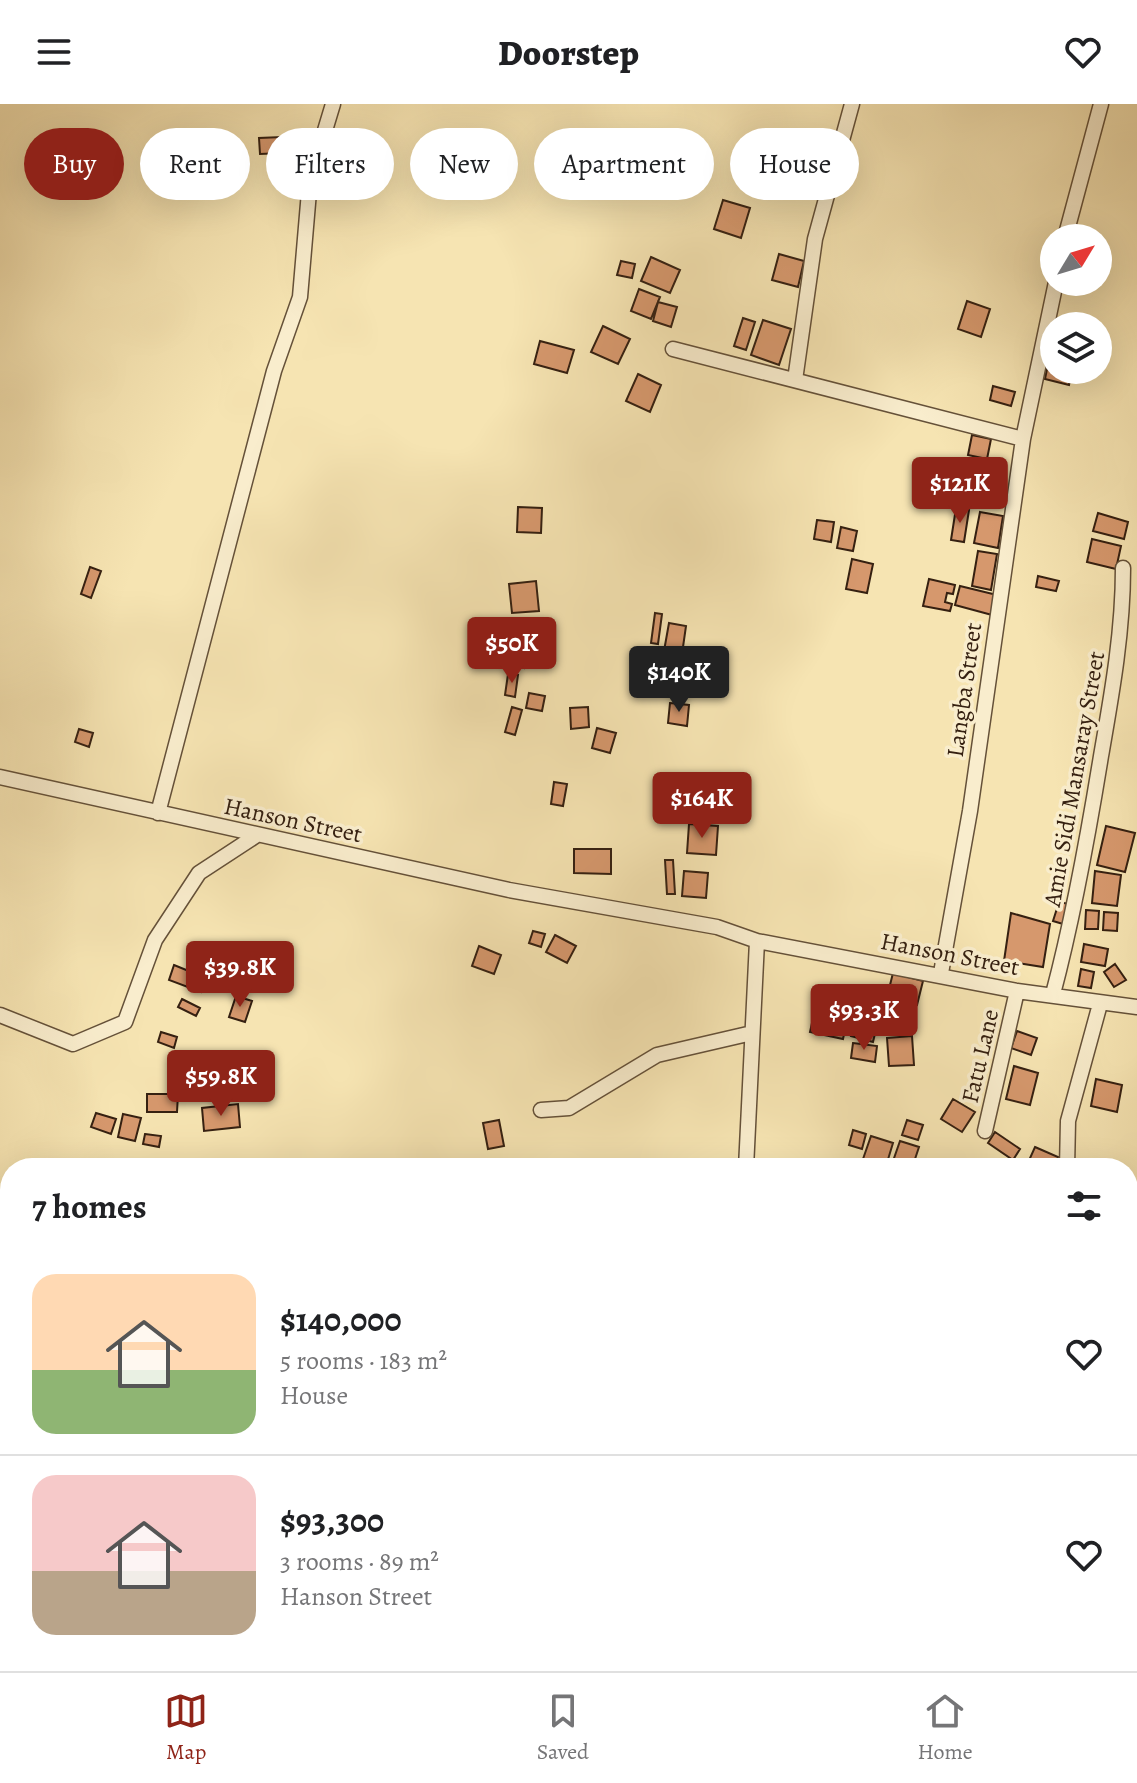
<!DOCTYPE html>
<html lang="en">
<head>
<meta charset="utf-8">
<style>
  :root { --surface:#fff; --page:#f2f2f2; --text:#202124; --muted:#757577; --line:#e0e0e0; --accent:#8f2418 }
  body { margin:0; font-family:Alegreya,serif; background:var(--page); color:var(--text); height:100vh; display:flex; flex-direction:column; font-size:30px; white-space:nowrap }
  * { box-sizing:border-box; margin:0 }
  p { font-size:26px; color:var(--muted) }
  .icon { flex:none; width:44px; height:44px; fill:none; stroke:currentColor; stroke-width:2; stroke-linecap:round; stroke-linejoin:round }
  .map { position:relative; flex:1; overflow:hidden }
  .details { position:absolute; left:0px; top:1054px; width:1138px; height:514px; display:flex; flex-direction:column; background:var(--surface); border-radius:32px 32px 0 0; box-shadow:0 8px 32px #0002 }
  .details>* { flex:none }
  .top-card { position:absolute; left:24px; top:24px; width:1090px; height:72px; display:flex; gap:16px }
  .needle { width:52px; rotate:52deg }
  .fabs { position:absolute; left:1040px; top:120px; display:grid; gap:16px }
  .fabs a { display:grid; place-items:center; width:72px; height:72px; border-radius:50%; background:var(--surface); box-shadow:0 8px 32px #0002; font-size:40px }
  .price { position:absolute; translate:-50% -68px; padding:0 18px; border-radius:8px; background:var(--accent); color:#fff; font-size:26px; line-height:52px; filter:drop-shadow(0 2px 4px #0008) }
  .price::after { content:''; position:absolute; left:50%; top:48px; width:24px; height:18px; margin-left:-12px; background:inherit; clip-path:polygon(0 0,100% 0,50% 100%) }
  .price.active { background:#222; color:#fff }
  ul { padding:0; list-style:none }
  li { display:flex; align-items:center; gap:24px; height:200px; padding:0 32px }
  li+li { border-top:2px solid var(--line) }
  li span { display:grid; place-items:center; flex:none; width:224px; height:160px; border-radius:24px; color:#555 }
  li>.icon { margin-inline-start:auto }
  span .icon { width:96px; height:96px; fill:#fffc; stroke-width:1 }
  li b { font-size:34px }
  h2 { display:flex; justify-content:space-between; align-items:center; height:96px; padding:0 32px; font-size:34px }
  .chip { padding:0 28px; border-radius:36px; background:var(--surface); box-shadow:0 8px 32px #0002; font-size:28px; line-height:72px }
  .chip.active { background:var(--accent); color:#fff }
  header { display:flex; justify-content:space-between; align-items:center; height:104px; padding:0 32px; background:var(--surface); font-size:36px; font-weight:800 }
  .tabs { display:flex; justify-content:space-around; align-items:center; height:112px; border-top:2px solid var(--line); background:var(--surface); font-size:22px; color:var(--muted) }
  .tabs a { display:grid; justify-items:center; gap:4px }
  .tabs .active { color:var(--accent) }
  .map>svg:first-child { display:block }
  .building { fill:#d6986d; stroke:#352011; stroke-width:2 }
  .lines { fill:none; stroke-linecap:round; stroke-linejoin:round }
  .minor-casing { stroke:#655139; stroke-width:17 }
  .minor { stroke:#f9edcd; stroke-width:14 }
  .labels { text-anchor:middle; stroke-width:7; stroke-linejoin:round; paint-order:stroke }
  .street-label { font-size:24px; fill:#352011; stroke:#f9edcd }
</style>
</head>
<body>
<header><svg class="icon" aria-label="menu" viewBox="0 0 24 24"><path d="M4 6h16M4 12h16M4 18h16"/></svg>Doorstep<svg class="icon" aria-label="heart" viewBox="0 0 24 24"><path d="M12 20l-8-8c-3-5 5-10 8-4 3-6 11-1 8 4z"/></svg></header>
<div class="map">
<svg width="1137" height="1567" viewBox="0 0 1137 1567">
  <rect width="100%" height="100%" fill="#f6e4b2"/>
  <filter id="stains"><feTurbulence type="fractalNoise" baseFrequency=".0025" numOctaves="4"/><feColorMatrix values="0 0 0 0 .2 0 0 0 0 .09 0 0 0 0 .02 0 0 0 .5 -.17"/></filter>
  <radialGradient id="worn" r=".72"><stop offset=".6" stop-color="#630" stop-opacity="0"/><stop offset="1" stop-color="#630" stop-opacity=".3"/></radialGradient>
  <path class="building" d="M 282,33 L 283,49 L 260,50 L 259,34 Z
    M 723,96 L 750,104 L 741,134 L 714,125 Z
    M 779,150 L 804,157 L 798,183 L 772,176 Z
    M 651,153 L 680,166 L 670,189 L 641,177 Z
    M 621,157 L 635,160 L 632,174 L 617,171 Z
    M 639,185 L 660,193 L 651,215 L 631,207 Z
    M 967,197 L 990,205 L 981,233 L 958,225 Z
    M 658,198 L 677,203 L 671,223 L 653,217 Z
    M 1074,211 L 1093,216 L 1092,222 L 1071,222 Z
    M 743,214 L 755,218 L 746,246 L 734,242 Z
    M 763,216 L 791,225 L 779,261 L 751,251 Z
    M 603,222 L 630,235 L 618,260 L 591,248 Z
    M 540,237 L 574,246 L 567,269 L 534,260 Z
    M 1051,245 L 1054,266 L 1072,266 L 1069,281 L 1045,275 Z
    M 638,270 L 661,281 L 650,308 L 626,297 Z
    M 993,282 L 1015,288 L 1011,302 L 990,296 Z
    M 972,331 L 991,335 L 987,355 L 968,351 Z
    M 964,372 L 980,375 L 977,396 L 961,394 Z
    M 518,403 L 542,404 L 541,429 L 517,428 Z
    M 956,404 L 969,406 L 964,438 L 951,436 Z
    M 980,408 L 1003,412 L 998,444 L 974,439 Z
    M 1098,409 L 1128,418 L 1124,435 L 1093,427 Z
    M 817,416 L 834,418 L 831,438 L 814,435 Z
    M 841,423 L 857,427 L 853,447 L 837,444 Z
    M 1092,435 L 1121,442 L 1116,465 L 1087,458 Z
    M 978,447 L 997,450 L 991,486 L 972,482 Z
    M 852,455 L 873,460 L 867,489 L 846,485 Z
    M 90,463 L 101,467 L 91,494 L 81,490 Z
    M 1038,472 L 1059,477 L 1056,487 L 1036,483 Z
    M 929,475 L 955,481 L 953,490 L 947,489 L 945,498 L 952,500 L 950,507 L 923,502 Z
    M 536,477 L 539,507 L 512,509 L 509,480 Z
    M 960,482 L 997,491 L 992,511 L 955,501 Z
    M 655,509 L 662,510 L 658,540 L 651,539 Z
    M 669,519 L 686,522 L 682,550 L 664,547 Z
    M 505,546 L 527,550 L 524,564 L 502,559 Z
    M 508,570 L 518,571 L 515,593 L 505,591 Z
    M 529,589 L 545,592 L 542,607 L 526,604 Z
    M 670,599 L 689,601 L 687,622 L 668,619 Z
    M 512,603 L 522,606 L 515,631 L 505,628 Z
    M 588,603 L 589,623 L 571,625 L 570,604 Z
    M 597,624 L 616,629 L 610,649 L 592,644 Z
    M 79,625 L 93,629 L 89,643 L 75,638 Z
    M 554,678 L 567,680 L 563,702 L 551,700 Z
    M 689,720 L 718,722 L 716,751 L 687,749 Z
    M 1106,722 L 1135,729 L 1125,768 L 1097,761 Z
    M 574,745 L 611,745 L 611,770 L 574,769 Z
    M 665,756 L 673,756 L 675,790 L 667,790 Z
    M 684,767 L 708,769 L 706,794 L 682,792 Z
    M 1095,767 L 1121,771 L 1117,802 L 1092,799 Z
    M 1059,798 L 1069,800 L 1063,820 L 1053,817 Z
    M 1086,806 L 1099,807 L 1098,825 L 1085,825 Z
    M 1104,808 L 1118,809 L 1117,827 L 1103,826 Z
    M 1011,809 L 1050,820 L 1043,863 L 1004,857 Z
    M 533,827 L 545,830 L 541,843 L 529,839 Z
    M 555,831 L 576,842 L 567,859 L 546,848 Z
    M 1084,840 L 1108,845 L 1105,862 L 1081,858 Z
    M 479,842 L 501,851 L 494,870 L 472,862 Z
    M 1115,860 L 1126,876 L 1114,883 L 1104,868 Z
    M 174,861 L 206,874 L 201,888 L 169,876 Z
    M 1081,865 L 1094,868 L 1091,884 L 1078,882 Z
    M 893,869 L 923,877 L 917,901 L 887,893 Z
    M 822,884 L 854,889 L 849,916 L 818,910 Z
    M 236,892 L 252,897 L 245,918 L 229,913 Z
    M 182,895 L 200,904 L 196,912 L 178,903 Z
    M 857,912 L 878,917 L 873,938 L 851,932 Z
    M 812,919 L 845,926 L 843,935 L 810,928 Z
    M 1017,927 L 1037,934 L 1031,951 L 1011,944 Z
    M 161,928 L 177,933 L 174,944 L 158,938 Z
    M 912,932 L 914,961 L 889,962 L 887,934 Z
    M 853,939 L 877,942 L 875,958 L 851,954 Z
    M 1014,962 L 1038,969 L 1030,1001 L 1006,995 Z
    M 1096,975 L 1122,981 L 1117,1008 L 1091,1002 Z
    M 147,990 L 178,990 L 177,1008 L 147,1008 Z
    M 953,995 L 975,1008 L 962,1028 L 941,1015 Z
    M 238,1000 L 240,1023 L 204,1027 L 202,1004 Z
    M 96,1009 L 116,1015 L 111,1030 L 91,1023 Z
    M 123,1010 L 141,1014 L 135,1037 L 118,1033 Z
    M 499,1016 L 504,1042 L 488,1045 L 483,1019 Z
    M 907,1016 L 923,1021 L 918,1036 L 902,1031 Z
    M 853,1026 L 866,1030 L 862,1045 L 849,1041 Z
    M 995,1028 L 1020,1045 L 1013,1056 L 988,1039 Z
    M 145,1030 L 161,1032 L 159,1043 L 143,1040 Z
    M 871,1032 L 893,1039 L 886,1062 L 863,1055 Z
    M 900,1037 L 919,1043 L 912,1064 L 892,1060 Z
    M 1035,1043 L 1058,1053 L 1053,1064 L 1026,1063 Z
    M 0,1179 L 10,1187 L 10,1200 L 5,1207 L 0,1204 Z"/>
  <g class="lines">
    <g class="minor-casing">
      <path id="minor" d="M 1065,134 L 1101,0
        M 673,245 L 1023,335 L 970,707 L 941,869
        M 795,276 L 815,135 L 852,0
        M 1023,335 L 1056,178
        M 0,673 L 509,786 L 717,823 L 757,837 L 1017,887 L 1137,903
        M 158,709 L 274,267 L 300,193 L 310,76 L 333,0
        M 1053,890 C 1074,811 1088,732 1101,652 C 1112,589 1123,528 1123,464
        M 0,911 L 73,940 L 125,918 L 155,836 L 199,769 L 257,731
        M 541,1006 L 569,1004 L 657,951 L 752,929
        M 985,1027 L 1017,887
        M 746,1064 L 757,837
        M 1067,1064 L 1068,1017 L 1100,900
        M 1128,1113 L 1137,1111"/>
    </g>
    <use href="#minor" class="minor"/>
  </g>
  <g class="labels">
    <g class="street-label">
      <text transform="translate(964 586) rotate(-82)" y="8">Langba Street</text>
      <text transform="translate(1074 675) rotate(-80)" y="8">Amie Sidi Mansaray Street</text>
      <text transform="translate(293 716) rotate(12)" y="8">Hanson Street</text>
      <text transform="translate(950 850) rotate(11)" y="8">Hanson Street</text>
      <text transform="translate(980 952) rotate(-77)" y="8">Fatu Lane</text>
    </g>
  </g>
  <rect width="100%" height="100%" filter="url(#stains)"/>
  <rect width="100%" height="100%" fill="url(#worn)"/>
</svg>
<div class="fabs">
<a><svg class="needle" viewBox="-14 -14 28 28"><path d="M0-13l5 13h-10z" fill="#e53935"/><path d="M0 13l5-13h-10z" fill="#757577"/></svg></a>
<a><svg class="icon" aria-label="layers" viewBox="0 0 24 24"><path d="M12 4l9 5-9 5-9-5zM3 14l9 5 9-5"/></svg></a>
</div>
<b class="price" style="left:960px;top:421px">$121K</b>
<b class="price" style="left:512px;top:581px">$50K</b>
<b class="price active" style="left:679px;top:610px">$140K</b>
<b class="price" style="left:702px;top:736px">$164K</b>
<b class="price" style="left:240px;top:905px">$39.8K</b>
<b class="price" style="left:864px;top:948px">$93.3K</b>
<b class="price" style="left:221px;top:1014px">$59.8K</b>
<div class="top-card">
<a class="chip active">Buy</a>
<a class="chip">Rent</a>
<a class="chip">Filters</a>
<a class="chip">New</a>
<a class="chip">Apartment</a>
<a class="chip">House</a>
</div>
<section class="details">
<h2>7 homes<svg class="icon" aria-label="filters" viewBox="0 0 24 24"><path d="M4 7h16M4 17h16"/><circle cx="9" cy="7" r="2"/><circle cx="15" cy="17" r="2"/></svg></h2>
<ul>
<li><span style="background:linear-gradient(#ffd9b3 60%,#8fb573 0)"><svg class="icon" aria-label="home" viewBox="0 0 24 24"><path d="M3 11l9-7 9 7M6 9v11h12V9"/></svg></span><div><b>$140,000</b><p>5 rooms · 183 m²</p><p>House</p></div><svg class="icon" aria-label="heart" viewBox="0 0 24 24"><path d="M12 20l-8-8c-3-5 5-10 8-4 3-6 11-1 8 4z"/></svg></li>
<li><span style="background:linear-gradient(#f6c9c9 60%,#b9a48a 0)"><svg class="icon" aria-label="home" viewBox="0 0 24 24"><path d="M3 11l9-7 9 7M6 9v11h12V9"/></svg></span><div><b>$93,300</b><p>3 rooms · 89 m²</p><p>Hanson Street</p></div><svg class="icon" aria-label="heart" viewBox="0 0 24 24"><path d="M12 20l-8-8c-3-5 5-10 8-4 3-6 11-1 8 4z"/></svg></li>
</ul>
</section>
</div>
<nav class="tabs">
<a class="active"><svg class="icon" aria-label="map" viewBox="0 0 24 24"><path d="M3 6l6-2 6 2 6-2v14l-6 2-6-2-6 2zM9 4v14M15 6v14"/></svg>Map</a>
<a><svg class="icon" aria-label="saved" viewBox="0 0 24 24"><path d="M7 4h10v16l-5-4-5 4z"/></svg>Saved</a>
<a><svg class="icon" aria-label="home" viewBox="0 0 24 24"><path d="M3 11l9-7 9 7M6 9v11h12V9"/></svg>Home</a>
</nav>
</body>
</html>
